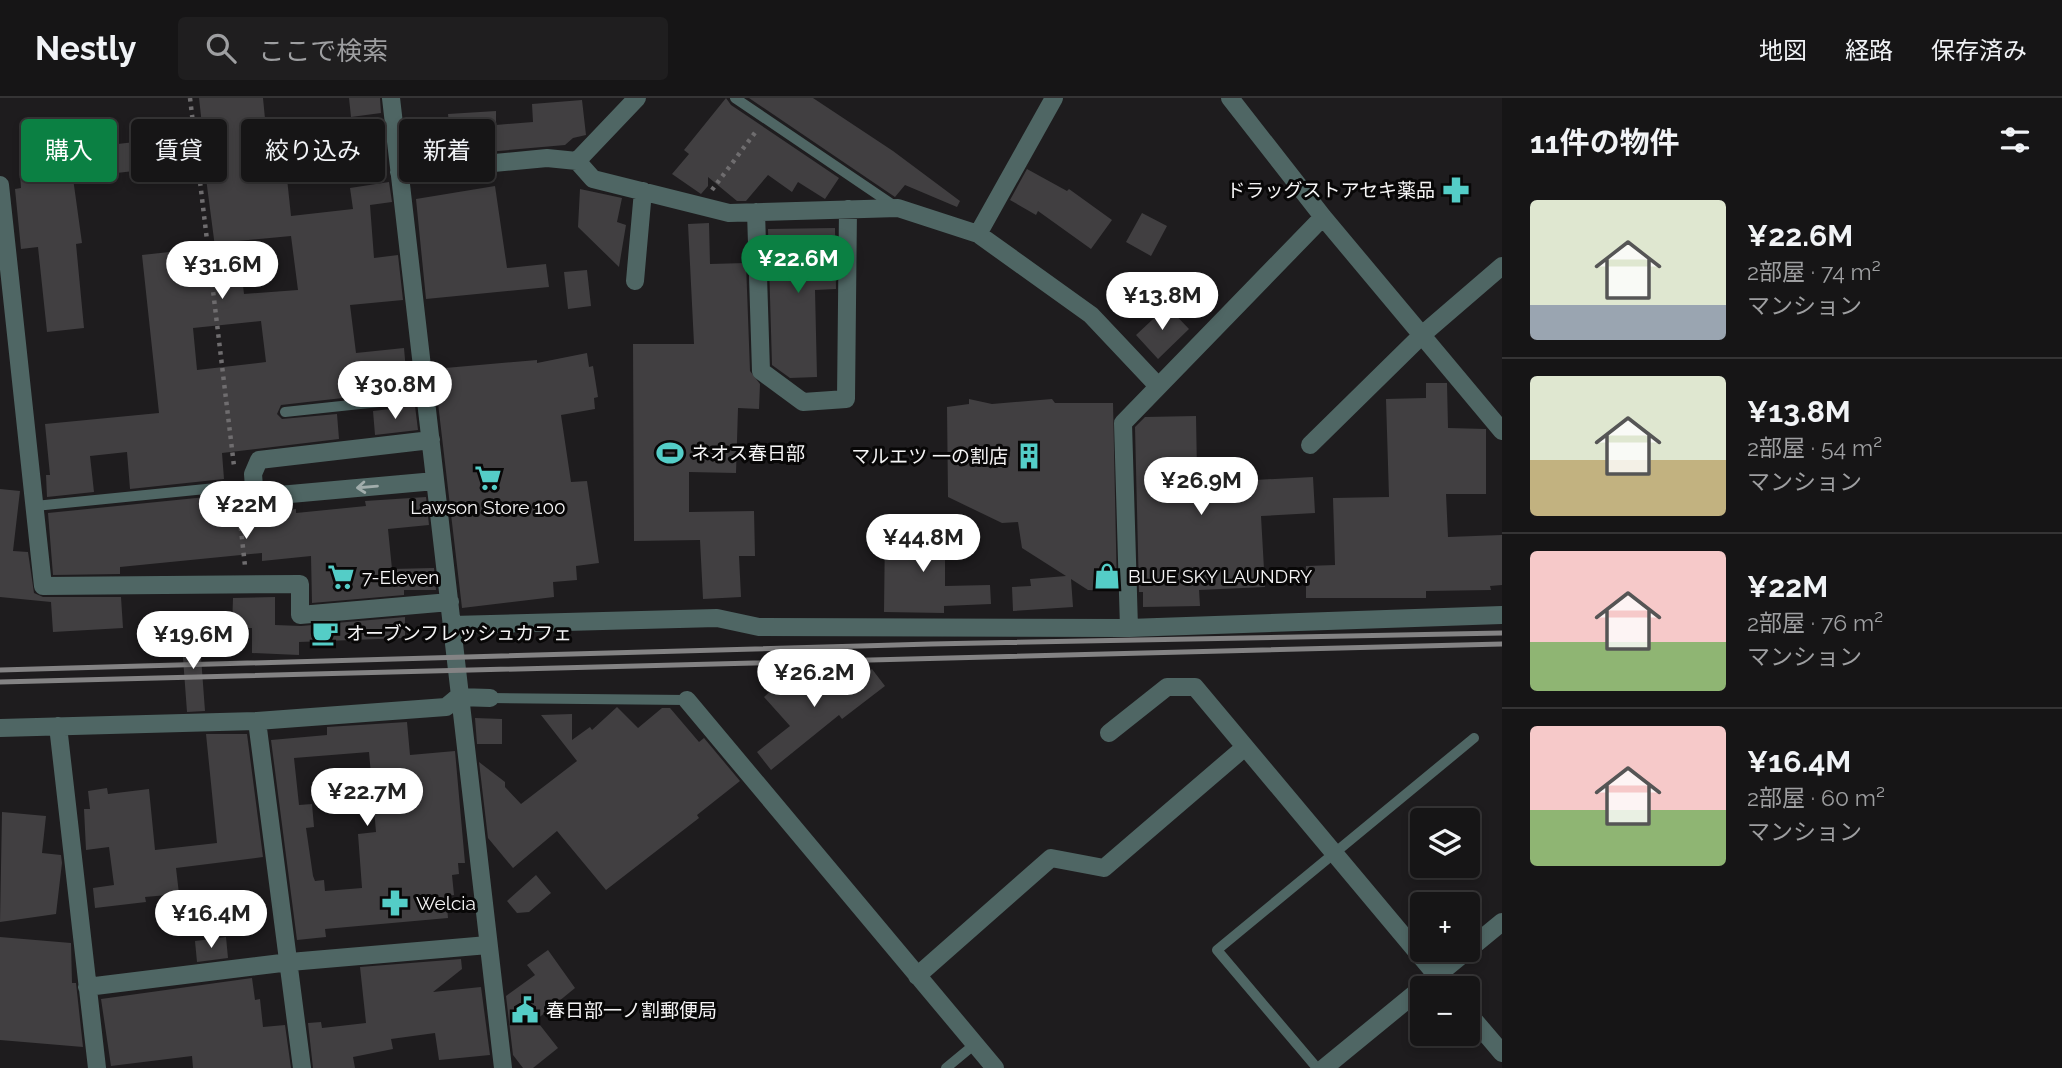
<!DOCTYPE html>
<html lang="ja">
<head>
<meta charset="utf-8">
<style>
  :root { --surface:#161516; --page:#1f1e1f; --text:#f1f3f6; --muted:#9e9fa1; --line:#353435; --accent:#0b8043 }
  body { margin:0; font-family:Raleway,"Noto Sans JP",sans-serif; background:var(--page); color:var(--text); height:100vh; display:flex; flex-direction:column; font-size:26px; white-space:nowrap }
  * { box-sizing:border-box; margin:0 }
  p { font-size:23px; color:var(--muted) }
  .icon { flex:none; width:38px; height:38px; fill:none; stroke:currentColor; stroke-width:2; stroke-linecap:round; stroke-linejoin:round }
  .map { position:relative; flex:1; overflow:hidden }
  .drawer { display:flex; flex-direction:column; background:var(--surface); width:560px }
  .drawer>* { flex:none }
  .guide { position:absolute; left:21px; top:21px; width:665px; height:63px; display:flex; gap:14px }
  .fabs { position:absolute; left:1410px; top:710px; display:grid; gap:14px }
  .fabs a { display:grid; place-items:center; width:70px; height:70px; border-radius:7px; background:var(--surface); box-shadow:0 4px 10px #0003,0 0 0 2px var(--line); font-size:35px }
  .price { position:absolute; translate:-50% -60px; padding:0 16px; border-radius:24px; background:#fff; color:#222; font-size:23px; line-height:46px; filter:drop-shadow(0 2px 4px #0008) }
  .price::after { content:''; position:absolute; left:50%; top:42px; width:21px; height:16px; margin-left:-10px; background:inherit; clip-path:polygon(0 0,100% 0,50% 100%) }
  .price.current { background:var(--accent); color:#fff }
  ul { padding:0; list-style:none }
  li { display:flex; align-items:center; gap:21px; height:175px; padding:0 28px }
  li+li { border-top:2px solid var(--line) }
  li span { display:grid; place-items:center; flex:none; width:196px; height:140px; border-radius:7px; color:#555 }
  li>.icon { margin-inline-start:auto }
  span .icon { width:84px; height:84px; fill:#fffc; stroke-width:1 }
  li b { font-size:30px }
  h2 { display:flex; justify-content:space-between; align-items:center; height:84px; padding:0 28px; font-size:30px }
  .tag { padding:0 24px; border-radius:7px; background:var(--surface); box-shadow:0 4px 10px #0003,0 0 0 2px var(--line); font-size:24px; line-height:63px }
  .tag.current { background:var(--accent); color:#fff }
  header { display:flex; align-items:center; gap:42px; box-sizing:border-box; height:98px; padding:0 35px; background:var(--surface); border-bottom:2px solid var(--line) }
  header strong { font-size:33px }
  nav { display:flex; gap:38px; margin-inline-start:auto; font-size:24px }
  .search { width:490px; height:63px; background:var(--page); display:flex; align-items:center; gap:18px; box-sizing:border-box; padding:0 24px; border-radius:7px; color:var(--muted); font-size:26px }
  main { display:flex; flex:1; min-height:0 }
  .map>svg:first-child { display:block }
  .building { fill:#413f41; fill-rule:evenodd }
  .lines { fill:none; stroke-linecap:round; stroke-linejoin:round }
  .path { stroke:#6f6d6f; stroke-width:4.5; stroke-dasharray:3.5 5; stroke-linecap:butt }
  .lane { stroke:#4f6664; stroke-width:10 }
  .street { stroke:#4f6664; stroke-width:18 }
  .rail { stroke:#848384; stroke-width:5 }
  .oneway { stroke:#a2adac }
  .labels { text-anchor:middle; stroke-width:6; stroke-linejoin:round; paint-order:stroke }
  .poi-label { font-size:19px; fill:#f5f4f5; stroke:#080707; text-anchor:start }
</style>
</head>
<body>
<header>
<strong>Nestly</strong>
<div class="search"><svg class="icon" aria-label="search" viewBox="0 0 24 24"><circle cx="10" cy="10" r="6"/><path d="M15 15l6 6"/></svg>ここで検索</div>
<nav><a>地図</a><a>経路</a><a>保存済み</a></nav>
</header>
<main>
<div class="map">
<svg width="1502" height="970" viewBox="0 0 1502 970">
  <rect width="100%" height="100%" fill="#1e1c1e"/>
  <path class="building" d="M 199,0 L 263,0 L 266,31 L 352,23 L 354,45 L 284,52 L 291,118 L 353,111 L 350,90 L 389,84 L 392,104 L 370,107 L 374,160 L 398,157 L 403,202 L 350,207 L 356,255 L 404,250 L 406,273 L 411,273 L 413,292 L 281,307 L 277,316 L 282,321 L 337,316 L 339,341 L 222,355 L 224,381 L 130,391 L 127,354 L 90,358 L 94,394 L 47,399 L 46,377 L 50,377 L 45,326 L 159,315 L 142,157 L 215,149 L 204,65 L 73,80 L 82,145 L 76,146 L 84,230 L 47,234 L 38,149 L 21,151 L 15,91 L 21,90 L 19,60 L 76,55 L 75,51 L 203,36 ZM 291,138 L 298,192 L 244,196 L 238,143 ZM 261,223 L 266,264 L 197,272 L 193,230 Z
    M 349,0 L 380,0 L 381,15 L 351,19 Z
    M 726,0 L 731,7 L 839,80 L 825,101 L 798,84 L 792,94 L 768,77 L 746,103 L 737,103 L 708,79 L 708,88 L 701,96 L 672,76 L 689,56 L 684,52 Z
    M 749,0 L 813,0 L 893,53 L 960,103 L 957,109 L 905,87 L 895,99 Z
    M 582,2 L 586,37 L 573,40 L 565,47 L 487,54 L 487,46 L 447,49 L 447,58 L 411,61 L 408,30 L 449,26 L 448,16 L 496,13 L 496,27 L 533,24 L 532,6 Z
    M 1027,71 L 1067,93 L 1069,91 L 1112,122 L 1091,151 L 1038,113 L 1036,117 L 1010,102 Z
    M 495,88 L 507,170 L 546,166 L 549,189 L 426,201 L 416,101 Z
    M 580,91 L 622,100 L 617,124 L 626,127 L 619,169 L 578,129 Z
    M 1142,115 L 1167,128 L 1151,158 L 1126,144 Z
    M 709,125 L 710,166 L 746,165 L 750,273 L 760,286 L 759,311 L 738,310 L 736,375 L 689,374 L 689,414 L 754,413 L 755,458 L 739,458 L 741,499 L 703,501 L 700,442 L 634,443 L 633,246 L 694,246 L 688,126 Z
    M 835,130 L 836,191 L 815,192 L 817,279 L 790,280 L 772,267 L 768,131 Z
    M 587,172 L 591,208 L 568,211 L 564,174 Z
    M 1167,208 L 1189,231 L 1158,261 L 1136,237 Z
    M 587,255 L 589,269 L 593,268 L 598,299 L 594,300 L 595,311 L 561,317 L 571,384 L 587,383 L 599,465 L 576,468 L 577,482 L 553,484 L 554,499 L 462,510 L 434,271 L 537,262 L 537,265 Z
    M 1426,285 L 1447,285 L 1448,330 L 1486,331 L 1486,396 L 1446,396 L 1448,439 L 1502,437 L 1502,487 L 1490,488 L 1491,492 L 1426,493 L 1426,500 L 1306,500 L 1306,468 L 1335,467 L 1333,400 L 1389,399 L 1386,301 L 1426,300 Z
    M 969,301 L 992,306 L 1052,301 L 1055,305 L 1113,305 L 1117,493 L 1088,492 L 1071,481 L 1073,509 L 1013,513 L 1012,489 L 1031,488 L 1030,481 L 1066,478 L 1022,450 L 1018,424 L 1002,425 L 948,399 L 947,309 L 969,306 Z
    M 415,308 L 418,332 L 375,337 L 373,313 Z
    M 1196,318 L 1197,375 L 1255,374 L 1255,382 L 1313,379 L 1315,415 L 1261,418 L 1265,489 L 1199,492 L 1200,508 L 1143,509 L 1143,494 L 1139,494 L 1135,329 L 1145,319 Z
    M 0,391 L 20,393 L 13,453 L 28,454 L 34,495 L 43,499 L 121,499 L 123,530 L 53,534 L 51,504 L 0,499 Z
    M 226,397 L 227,418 L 296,411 L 296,415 L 366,408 L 365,403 L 426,399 L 429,427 L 388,431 L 392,471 L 434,470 L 436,492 L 404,492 L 404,497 L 312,505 L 311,458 L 262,463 L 262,455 L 120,469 L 120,476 L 53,477 L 48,415 Z
    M 885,431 L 945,431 L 945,488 L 990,487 L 991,506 L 944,508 L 944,515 L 884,514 Z
    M 275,499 L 275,527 L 301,528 L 405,519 L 405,540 L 299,544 L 299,557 L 252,555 L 252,530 L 232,530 L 233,500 Z
    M 199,532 L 205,613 L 187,614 L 181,533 Z
    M 835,569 L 850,588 L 872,571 L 885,588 L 842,621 L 839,617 L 771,672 L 757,654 L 790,628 L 764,599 L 789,576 L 804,593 Z
    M 617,609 L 638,630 L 662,610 L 670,610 L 699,644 L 704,640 L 740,683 L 697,717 L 699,720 L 606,792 L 557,733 L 513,770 L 488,740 L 479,664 L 505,684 L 505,689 L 521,706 L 577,663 L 541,617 L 572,616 L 572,642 L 590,629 L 592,632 Z
    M 475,620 L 502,621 L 502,646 L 477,646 Z
    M 407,624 L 410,657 L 455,653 L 465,765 L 458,765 L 459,776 L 452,777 L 454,797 L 446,798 L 448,820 L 325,831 L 326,839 L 297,842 L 271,642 L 327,637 L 327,629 ZM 369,654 L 376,734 L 358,736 L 362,790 L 325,793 L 324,782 L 315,783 L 313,778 L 306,730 L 314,729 L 312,706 L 299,707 L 294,660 Z
    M 206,636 L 247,636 L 263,759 L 176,770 L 179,796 L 145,799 L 146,804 L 95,810 L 93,790 L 114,787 L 109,749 L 86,752 L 84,711 L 90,711 L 88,693 L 107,690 L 108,696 L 149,691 L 155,752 L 217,745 Z
    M 2,714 L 46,718 L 42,755 L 61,757 L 62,765 L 56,816 L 0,824 Z
    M 536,777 L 551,795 L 529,814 L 517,815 L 507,803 Z
    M 0,839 L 71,845 L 72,885 L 76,885 L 83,949 L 0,942 Z
    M 226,839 L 228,860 L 197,864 L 195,843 Z
    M 548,852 L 575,890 L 536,922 L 558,950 L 533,970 L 523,970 L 513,957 L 506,898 L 535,877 L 527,867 Z
    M 461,861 L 462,871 L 433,894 L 481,889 L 490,957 L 439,962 L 435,935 L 391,941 L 393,951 L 353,959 L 355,970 L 313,970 L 308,925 L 321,924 L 322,930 L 366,925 L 360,869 Z
    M 252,880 L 255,902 L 260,901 L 263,929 L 285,927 L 291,970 L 193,970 L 192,958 L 111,968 L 101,901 Z"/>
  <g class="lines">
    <path class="path" d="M 190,0 L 234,368
      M 712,92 L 757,32
      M 238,404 L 245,468"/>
    <path class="lane" d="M 735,0 L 896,109
      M 285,314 L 426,299
      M 35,408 L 236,388
      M 490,600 L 687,602
      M 946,970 L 975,946
      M 1317,970 L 1217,852 L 1474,640"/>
    <path class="street" d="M 391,0 L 503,970
      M 1230,0 L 1323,119 L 1502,333
      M 577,63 L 637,0
      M 399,74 L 547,60 L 577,63 L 593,81 L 729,115 L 898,110 L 978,136 L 1091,217 L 1158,288
      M 0,87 L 43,488 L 300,486 L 300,517 L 450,504
      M 756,114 L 761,273 L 803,304 L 846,301 L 848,111
      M 978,136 L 1054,0
      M 635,183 L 643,93
      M 431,342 L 259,362 L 253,376 L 254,389 L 268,398 L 435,383
      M 1310,347 L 1423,236 L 1502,168
      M 452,527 L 717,520 L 759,529 L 1129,530 L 1502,517
      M 1129,530 L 1123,325 L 1323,119
      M 687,602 L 995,970
      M 257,623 L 302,970
      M 58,628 L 97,970
      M 0,630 L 257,623 L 446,609 L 458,599 L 490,600
      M 1109,635 L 1167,589 L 1195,589 L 1448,891
      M 1468,852 L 1502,824
      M 917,878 L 1051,760 L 1104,770 L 1245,649
      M 87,889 L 290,864 L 488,847
      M 1468,915 L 1502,955
      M 1324,970 L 1468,852"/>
    <path class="rail" d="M 0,572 L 931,546 L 1502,535
      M 0,584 L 1502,546"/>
  </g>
  <defs><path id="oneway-shaft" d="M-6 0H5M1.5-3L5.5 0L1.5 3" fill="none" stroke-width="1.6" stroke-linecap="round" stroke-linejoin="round" transform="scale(1.75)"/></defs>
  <use class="oneway" href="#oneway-shaft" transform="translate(367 389) rotate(175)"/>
  <defs>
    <g id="pharmacy-bare" transform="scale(2.1)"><path d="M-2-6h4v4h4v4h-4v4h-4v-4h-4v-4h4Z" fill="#54cdc7" stroke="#080707" stroke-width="2.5" paint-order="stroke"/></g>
    <g id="stadium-bare" transform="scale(2.1)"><path d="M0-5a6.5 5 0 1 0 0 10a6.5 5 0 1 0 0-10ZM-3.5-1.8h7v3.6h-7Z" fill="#54cdc7" stroke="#080707" stroke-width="2.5" paint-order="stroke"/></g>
    <g id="building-bare" transform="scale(2.1)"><path d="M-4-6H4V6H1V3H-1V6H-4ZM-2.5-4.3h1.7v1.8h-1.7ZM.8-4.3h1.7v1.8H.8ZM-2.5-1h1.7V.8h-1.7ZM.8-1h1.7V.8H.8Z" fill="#54cdc7" stroke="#080707" stroke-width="2.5" paint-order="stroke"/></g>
    <g id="supermarket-bare" transform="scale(2.1)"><path d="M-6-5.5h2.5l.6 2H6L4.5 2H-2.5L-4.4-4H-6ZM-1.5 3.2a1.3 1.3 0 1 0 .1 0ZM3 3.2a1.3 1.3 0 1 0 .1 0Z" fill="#54cdc7" stroke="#080707" stroke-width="2.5" paint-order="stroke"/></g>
    <g id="shop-bare" transform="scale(2.1)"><path d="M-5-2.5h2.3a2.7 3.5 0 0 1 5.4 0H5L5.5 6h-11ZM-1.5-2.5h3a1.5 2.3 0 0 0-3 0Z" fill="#54cdc7" stroke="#080707" stroke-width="2.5" paint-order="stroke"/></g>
    <g id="cafe-bare" transform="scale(2.1)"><path d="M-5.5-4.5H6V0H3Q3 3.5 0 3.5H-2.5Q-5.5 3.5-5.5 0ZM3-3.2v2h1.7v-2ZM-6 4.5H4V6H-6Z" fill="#54cdc7" stroke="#080707" stroke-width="2.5" paint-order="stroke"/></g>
    <g id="civic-bare" transform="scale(2.1)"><path d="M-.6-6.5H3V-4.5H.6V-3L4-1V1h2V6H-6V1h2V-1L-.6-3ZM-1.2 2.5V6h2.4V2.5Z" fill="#54cdc7" stroke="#080707" stroke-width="2.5" paint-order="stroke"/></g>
  </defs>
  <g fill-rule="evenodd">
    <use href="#pharmacy-bare" x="1456" y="92"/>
    <use href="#stadium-bare" x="670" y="355"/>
    <use href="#building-bare" x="1029" y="358"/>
    <use href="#supermarket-bare" x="488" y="380"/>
    <use href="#shop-bare" x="1107" y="478"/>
    <use href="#supermarket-bare" x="341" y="479"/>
    <use href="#cafe-bare" x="325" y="535"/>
    <use href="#pharmacy-bare" x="395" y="805"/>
    <use href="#civic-bare" x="525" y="912"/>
  </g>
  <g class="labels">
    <g class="poi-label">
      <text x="1435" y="99" text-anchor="end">ドラッグストアセキ薬品</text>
      <text x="691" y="362">ネオス春日部</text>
      <text x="1008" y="365" text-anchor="end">マルエツ 一の割店</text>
      <text x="488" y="416" text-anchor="middle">Lawson Store 100</text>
      <text x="1128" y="485">BLUE SKY LAUNDRY</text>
      <text x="362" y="486">7-Eleven</text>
      <text x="346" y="542">オーブンフレッシュカフェ</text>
      <text x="416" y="812">Welcia</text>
      <text x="546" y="919">春日部一ノ割郵便局</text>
    </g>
  </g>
</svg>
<div class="fabs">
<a><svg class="icon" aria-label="layers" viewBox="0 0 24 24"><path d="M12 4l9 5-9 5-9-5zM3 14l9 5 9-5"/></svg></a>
<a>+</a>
<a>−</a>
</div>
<b class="price current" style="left:798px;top:197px">¥22.6M</b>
<b class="price" style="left:222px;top:203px">¥31.6M</b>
<b class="price" style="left:1162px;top:234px">¥13.8M</b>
<b class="price" style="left:395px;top:323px">¥30.8M</b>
<b class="price" style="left:1201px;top:419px">¥26.9M</b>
<b class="price" style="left:246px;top:443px">¥22M</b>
<b class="price" style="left:923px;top:476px">¥44.8M</b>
<b class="price" style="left:193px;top:573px">¥19.6M</b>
<b class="price" style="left:814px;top:611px">¥26.2M</b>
<b class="price" style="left:367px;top:730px">¥22.7M</b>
<b class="price" style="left:211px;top:852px">¥16.4M</b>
<div class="guide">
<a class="tag current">購入</a>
<a class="tag">賃貸</a>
<a class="tag">絞り込み</a>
<a class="tag">新着</a>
</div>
</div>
<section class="drawer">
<h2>11件の物件<svg class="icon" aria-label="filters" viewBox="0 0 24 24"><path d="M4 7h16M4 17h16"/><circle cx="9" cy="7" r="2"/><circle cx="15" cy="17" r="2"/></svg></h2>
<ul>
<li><span style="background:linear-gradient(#dfe7d0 75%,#9aa5b1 0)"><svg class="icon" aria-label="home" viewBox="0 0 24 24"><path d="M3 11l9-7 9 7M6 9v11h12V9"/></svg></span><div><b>¥22.6M</b><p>2部屋 · 74 m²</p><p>マンション</p></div></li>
<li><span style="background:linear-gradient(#dfe7d0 60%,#c2b280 0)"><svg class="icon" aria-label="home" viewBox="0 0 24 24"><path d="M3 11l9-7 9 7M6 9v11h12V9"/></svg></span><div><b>¥13.8M</b><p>2部屋 · 54 m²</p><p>マンション</p></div></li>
<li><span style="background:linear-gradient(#f6c9c9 65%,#8fb573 0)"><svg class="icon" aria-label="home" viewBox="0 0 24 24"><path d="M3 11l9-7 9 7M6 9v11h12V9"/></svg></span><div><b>¥22M</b><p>2部屋 · 76 m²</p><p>マンション</p></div></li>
<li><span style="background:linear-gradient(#f6c9c9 60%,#8fb573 0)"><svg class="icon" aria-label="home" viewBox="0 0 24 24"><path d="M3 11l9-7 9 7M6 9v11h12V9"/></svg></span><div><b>¥16.4M</b><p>2部屋 · 60 m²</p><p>マンション</p></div></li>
</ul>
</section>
</main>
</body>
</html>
